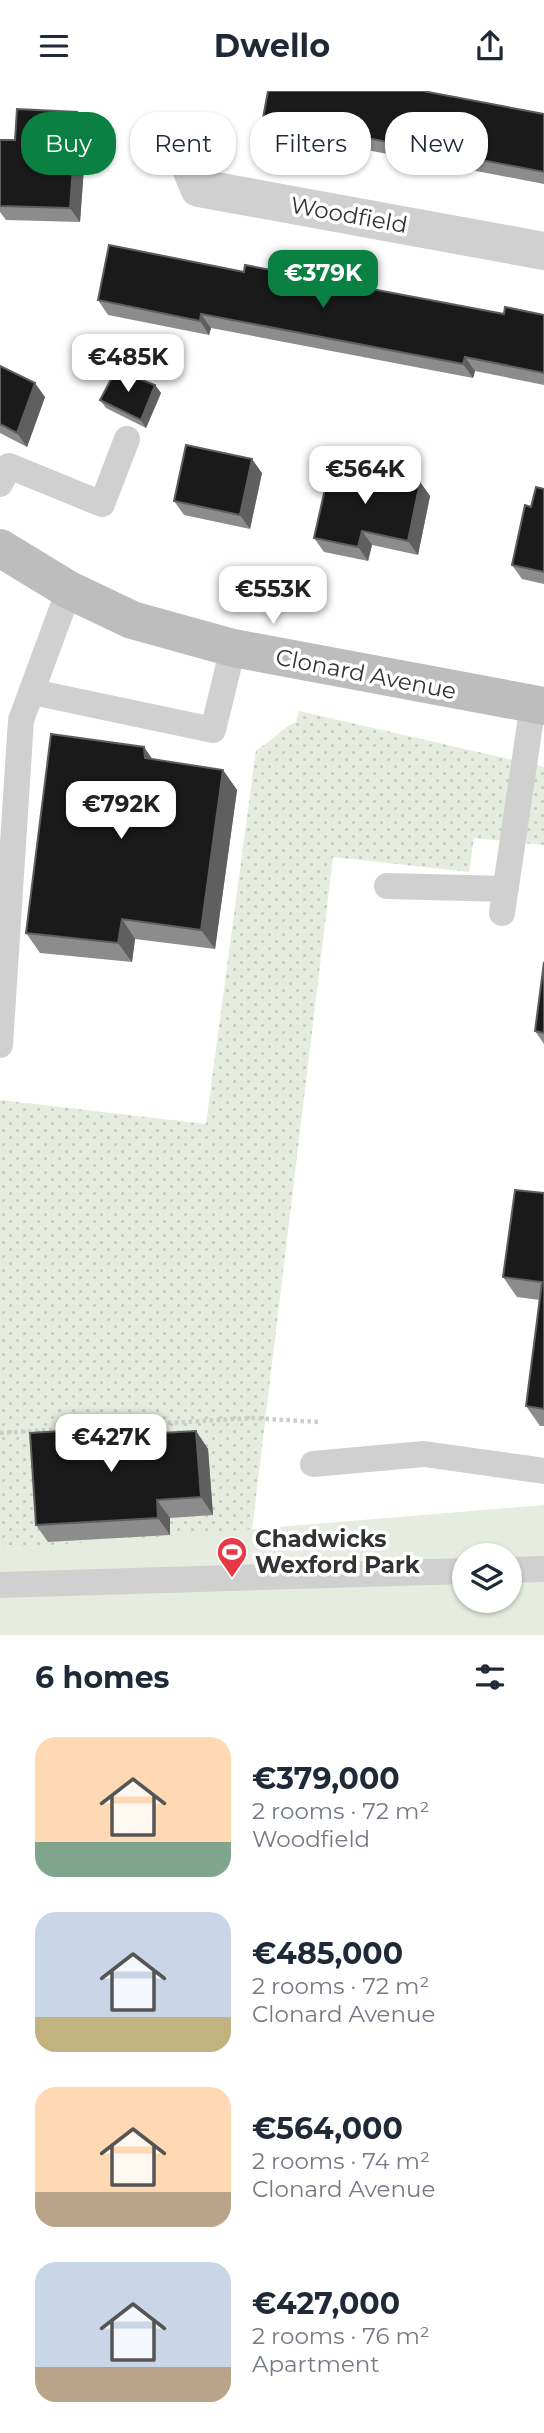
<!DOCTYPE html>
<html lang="en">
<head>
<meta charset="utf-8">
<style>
  :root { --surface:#fff; --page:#f6f6f7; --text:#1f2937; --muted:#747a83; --accent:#0b8043 }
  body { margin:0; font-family:Montserrat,sans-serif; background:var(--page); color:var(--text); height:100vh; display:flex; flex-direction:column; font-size:26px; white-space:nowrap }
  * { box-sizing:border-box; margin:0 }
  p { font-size:23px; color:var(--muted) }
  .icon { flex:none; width:38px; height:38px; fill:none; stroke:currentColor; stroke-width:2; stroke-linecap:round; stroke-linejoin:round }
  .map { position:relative; height:1544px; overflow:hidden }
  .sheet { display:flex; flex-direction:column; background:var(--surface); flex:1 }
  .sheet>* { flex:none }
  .guide { position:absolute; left:21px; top:21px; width:502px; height:63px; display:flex; gap:14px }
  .tools { position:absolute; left:452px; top:1452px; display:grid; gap:14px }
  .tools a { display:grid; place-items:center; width:70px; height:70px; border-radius:50%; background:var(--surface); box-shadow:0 2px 5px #0004; font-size:35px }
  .price { position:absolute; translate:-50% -60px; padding:0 16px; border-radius:14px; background:#fff; color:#222; font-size:23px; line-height:46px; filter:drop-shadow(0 2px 4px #0008) }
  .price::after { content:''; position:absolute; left:50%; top:42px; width:21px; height:16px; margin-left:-10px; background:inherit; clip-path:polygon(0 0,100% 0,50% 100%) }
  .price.on { background:var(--accent); color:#fff }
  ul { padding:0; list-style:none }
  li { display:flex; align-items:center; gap:21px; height:175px; padding:0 35px }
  li span { display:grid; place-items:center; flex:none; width:196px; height:140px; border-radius:21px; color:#555 }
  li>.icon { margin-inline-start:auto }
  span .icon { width:84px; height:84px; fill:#fffc; stroke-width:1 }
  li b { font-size:30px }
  h2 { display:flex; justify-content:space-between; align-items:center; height:84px; padding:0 35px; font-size:30px }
  .pill { padding:0 24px; border-radius:28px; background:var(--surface); box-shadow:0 2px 5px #0004; font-size:24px; line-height:63px }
  .pill.on { background:var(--accent); color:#fff }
  header { display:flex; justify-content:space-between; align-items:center; height:91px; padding:0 35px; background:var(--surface); font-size:32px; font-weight:700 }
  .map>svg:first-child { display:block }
  .grass { fill:url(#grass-dots) }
  .pitch { fill:#e6ecdf; fill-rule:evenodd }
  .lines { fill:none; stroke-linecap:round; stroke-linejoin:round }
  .path { stroke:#cdcdcd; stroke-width:4.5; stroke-dasharray:3.5 3.5; stroke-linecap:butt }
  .lane { stroke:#d0d0d0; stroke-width:26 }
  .street { stroke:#d0d0d0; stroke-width:38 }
  .secondary { stroke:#bdbdbd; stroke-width:38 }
  .wall { fill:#8c8c8c }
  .shaded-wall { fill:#5f5f5f }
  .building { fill:#1a1a1a; stroke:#5f5f5f; stroke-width:2 }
  .labels { text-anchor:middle; stroke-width:7; stroke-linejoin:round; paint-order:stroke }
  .street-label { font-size:23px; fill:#333; stroke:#fff }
  .poi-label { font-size:23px; font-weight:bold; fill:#333; stroke:#fff; text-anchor:start }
</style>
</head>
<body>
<header><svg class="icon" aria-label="menu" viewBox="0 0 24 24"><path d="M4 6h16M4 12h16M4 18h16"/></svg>Dwello<svg class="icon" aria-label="share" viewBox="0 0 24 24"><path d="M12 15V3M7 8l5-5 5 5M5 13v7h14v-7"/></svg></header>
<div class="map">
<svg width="544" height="1544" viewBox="0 0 544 1544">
  <defs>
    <pattern id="grass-dots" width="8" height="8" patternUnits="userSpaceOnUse" patternTransform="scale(1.75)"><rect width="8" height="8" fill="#e6ecdf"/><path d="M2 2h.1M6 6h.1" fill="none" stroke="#c6cbc0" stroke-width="1.8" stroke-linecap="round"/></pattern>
  </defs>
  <rect width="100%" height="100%" fill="#fff"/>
  <path class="grass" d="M 299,620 L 544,676 L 544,754 L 474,747 L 469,781 L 333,766 L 252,1439 L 0,1459 L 0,1009 L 206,1033 L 256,659 C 272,651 277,640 296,631 Z"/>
  <path class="pitch" d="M 544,1414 L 544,1544 L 0,1544 L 0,1459 ZM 464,1465 L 509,1465 L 509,1510 L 464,1510 Z"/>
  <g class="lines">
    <path class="path" d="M 0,1342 L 252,1327 L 318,1331"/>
    <path class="lane" d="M 0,393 L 9,375 L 102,413 L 127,348
      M 33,601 L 213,639 L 233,557
      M 387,795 L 506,798
      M 502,822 L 533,613
      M 0,954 L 21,629 L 69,499
      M 313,1373 L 424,1363 L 544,1380
      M 509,1479 L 544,1478
      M 0,1494 L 464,1480"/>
    <path class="street" d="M 182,55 L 199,97 L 544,160"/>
    <path class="secondary" d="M 0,457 L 69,499 L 132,529 L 233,557 L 544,615"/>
  </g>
  <path class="wall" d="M 544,23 L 544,93 L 273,41 L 263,27 Z
    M 87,35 L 80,131 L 6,129 L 0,121 L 0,49 L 15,49 Z
    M 244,181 L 504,223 L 544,224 L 544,294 L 475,280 L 473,287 L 211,237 L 209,244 L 108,224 L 98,209 Z
    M 0,275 L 45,306 L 27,356 L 0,342 Z
    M 155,294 L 161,302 L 146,337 L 106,317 L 100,309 Z
    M 262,382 L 250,438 L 184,424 L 174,410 Z
    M 420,391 L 430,405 L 418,464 L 372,454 L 368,470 L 324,461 L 314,447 Z
    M 544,398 L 544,493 L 522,488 L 512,474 L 531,416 Z
    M 153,668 L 223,679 L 237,699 L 215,858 L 135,848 L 132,871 L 40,862 L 26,842 Z
    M 544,871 L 544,953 L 535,940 Z
    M 544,1102 L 544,1335 L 540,1335 L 526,1315 L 540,1209 L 517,1206 L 503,1186 Z
    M 196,1340 L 208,1358 L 213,1424 L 170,1427 L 170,1444 L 48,1451 L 36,1434 L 147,1343 Z"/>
  <path class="shaded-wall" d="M 77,21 L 87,35 L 80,131 L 70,117 Z
    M 201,223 L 211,237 L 209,244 L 200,230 Z
    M 465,266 L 475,280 L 473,287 L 463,273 Z
    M 35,292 L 45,306 L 27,356 L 17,342 Z
    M 155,294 L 161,302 L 146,337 L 141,329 Z
    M 252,368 L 262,382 L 250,438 L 240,424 Z
    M 420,391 L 430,405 L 418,464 L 408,450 Z
    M 362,440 L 372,454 L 368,470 L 358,456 Z
    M 144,656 L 158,676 L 145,667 Z
    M 223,679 L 237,699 L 215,858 L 201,839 Z
    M 122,828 L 135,848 L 132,871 L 118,852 Z
    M 196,1340 L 208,1358 L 213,1424 L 201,1406 Z
    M 157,1409 L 170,1427 L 170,1444 L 158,1427 Z"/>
  <path class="building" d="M 268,0 L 423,0 L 544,23 L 544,81 L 263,27 Z
    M 17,18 L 77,21 L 70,117 L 0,115 L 0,49 L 15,49 Z
    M 109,154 L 244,181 L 245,174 L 504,223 L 505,216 L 544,224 L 544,282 L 465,266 L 463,273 L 201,223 L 200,230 L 98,209 Z
    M 0,275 L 35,292 L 17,342 L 0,333 Z
    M 116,279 L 155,294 L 141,329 L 100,309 Z
    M 186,354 L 252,368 L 240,424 L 174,410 Z
    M 331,371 L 420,391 L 408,450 L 362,440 L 358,456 L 314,447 Z
    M 536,396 L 544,398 L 544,481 L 512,474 L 525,414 L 531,416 Z
    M 51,643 L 144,656 L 145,667 L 223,679 L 201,839 L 122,828 L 118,852 L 26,842 Z
    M 544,871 L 544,942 L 535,940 Z
    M 515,1099 L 544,1102 L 544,1318 L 526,1315 L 542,1191 L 503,1186 Z
    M 142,1335 L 143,1343 L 196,1340 L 201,1406 L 157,1409 L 158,1427 L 36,1434 L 30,1342 Z"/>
  <defs>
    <g id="stadium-pin" transform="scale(1.575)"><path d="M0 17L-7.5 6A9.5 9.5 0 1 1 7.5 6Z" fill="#e63946" stroke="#fff"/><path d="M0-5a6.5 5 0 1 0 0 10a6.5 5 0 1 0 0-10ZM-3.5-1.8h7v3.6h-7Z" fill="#fff"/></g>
  </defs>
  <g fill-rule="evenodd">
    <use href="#stadium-pin" x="232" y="1461"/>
  </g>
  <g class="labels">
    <g class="street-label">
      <text transform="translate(349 124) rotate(10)" y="8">Woodfield</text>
      <text transform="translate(366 583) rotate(11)" y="8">Clonard Avenue</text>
    </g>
    <g class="poi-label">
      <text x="255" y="1456">Chadwicks<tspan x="255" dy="26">Wexford Park</tspan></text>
    </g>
  </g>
</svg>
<div class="tools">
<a><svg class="icon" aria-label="layers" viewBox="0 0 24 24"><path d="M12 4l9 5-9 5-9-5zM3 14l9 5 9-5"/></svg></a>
</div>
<b class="price on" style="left:323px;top:219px">€379K</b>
<b class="price" style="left:128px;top:303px">€485K</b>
<b class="price" style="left:365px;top:415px">€564K</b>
<b class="price" style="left:273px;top:535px">€553K</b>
<b class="price" style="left:121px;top:750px">€792K</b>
<b class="price" style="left:111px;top:1383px">€427K</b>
<div class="guide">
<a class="pill on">Buy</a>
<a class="pill">Rent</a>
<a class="pill">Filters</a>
<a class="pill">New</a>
</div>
</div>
<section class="sheet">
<h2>6 homes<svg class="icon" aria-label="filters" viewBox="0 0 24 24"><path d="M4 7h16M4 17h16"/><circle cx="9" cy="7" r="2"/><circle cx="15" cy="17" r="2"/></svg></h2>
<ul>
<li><span style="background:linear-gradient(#ffd9b3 75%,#7fa58c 0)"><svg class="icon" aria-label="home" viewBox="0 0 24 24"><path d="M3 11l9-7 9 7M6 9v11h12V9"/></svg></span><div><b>€379,000</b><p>2 rooms · 72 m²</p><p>Woodfield</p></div></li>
<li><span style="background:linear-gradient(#c9d6e8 75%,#c2b280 0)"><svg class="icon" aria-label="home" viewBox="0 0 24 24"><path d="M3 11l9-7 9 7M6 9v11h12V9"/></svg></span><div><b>€485,000</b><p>2 rooms · 72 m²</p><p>Clonard Avenue</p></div></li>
<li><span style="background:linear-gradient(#ffd9b3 75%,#b9a48a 0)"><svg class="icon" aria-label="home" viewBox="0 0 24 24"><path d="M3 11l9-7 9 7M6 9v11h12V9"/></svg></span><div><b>€564,000</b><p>2 rooms · 74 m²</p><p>Clonard Avenue</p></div></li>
<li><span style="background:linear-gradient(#c9d6e8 75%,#b9a48a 0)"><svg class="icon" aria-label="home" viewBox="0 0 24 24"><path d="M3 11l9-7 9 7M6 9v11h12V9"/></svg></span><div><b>€427,000</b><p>2 rooms · 76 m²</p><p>Apartment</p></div></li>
</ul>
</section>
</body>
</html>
